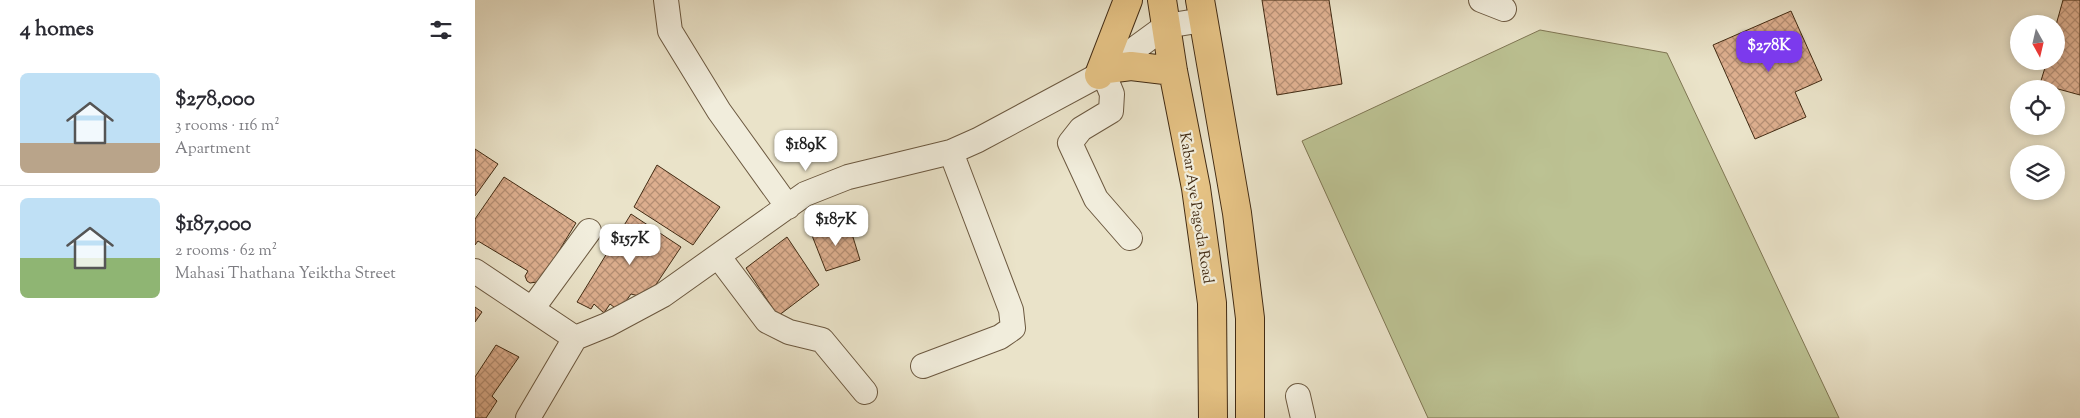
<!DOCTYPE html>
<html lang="en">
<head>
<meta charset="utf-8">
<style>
  :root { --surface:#fff; --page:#f7f7f7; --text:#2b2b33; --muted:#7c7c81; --line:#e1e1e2; --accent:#7c3aed }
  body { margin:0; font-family:"Sorts Mill Goudy",serif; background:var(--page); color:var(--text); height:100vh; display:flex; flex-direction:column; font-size:19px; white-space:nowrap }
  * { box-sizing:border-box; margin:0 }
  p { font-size:16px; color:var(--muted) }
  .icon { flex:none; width:28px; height:28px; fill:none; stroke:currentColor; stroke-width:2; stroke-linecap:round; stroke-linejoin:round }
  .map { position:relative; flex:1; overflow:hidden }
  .drawer { display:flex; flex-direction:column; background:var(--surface); width:475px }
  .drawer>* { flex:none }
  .needle { width:32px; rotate:172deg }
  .tools { position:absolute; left:1535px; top:15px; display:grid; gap:10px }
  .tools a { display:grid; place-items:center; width:55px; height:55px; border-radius:50%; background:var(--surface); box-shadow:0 2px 8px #0003; font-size:25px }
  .price { position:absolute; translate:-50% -42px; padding:0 11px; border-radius:10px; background:#fff; color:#222; font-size:16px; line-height:32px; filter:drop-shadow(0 1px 2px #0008) }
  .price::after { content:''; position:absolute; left:50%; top:30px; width:15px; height:11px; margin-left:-8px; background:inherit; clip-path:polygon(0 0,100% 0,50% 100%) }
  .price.active { background:var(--accent); color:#fff }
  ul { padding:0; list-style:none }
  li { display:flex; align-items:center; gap:15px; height:125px; padding:0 20px }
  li+li { border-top:1px solid var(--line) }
  li span { display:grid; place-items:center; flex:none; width:140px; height:100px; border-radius:8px; color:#555 }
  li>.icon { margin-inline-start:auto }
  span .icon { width:60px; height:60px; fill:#fffc; stroke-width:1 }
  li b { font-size:21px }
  h2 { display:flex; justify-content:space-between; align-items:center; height:60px; padding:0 20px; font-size:21px }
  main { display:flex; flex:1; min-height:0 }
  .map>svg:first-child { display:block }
  .green { fill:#bcc293; stroke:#7f7653 }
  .building { fill:url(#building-cross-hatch); stroke:#422b13 }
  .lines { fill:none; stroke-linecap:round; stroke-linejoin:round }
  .minor-casing { stroke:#6c5940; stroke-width:26 }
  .major-casing { stroke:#422b13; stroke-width:30 }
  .minor { stroke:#f1eddc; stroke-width:24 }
  .major { stroke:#e5c284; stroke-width:28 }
  .labels { text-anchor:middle; stroke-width:4.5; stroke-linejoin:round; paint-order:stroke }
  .street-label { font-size:15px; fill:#422b13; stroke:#f1eddc }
</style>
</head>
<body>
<main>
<section class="drawer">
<h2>4 homes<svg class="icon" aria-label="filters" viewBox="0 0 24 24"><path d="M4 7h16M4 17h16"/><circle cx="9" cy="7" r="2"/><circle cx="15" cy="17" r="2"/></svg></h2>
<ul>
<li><span style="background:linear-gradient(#bfe0f5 70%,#b9a48a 0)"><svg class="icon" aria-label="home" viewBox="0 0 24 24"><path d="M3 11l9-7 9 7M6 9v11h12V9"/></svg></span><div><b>$278,000</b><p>3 rooms · 116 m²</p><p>Apartment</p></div></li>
<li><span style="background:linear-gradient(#bfe0f5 60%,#8fb573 0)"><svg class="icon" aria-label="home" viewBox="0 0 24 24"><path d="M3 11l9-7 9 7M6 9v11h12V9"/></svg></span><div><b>$187,000</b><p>2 rooms · 62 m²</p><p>Mahasi Thathana Yeiktha Street</p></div></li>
</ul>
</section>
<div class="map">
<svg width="1605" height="418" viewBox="0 0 1605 418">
  <defs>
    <pattern id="building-cross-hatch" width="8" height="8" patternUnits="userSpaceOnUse" patternTransform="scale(1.25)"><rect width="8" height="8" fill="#ddaf8f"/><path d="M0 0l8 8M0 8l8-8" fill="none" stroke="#b58f74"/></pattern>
  </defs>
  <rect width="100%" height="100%" fill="#eae3c9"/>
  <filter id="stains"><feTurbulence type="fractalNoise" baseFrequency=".004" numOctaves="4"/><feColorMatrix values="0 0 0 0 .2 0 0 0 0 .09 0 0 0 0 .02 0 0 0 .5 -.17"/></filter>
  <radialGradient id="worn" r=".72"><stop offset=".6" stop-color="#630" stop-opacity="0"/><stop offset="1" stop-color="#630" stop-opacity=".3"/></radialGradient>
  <path class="green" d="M 1065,30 L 1192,53 L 1364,418 L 953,418 L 827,141 Z"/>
  <path class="building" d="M 787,0 L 854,0 L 867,84 L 802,95 Z
    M 1588,0 L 1605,0 L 1605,95 L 1565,84 L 1572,61 L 1581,61 L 1581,25 Z
    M 1316,11 L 1347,80 L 1320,92 L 1331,117 L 1280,139 L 1238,45 Z
    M 0,149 L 23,164 L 0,196 Z
    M 182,165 L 245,207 L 218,245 L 159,207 Z
    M 29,177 L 101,223 L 68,277 L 62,282 L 55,283 L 52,281 L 50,276 L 53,271 L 3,241 L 0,245 L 0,219 Z
    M 156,214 L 206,247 L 172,298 L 156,294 L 144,311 L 135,304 L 129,313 L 119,304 L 116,309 L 102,302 Z
    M 374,224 L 385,260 L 351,271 L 336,233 Z
    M 312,237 L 344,285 L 303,316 L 271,268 Z
    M 0,307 L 7,312 L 0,322 Z
    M 21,345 L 44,357 L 17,396 L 22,401 L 11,418 L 0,418 L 0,377 Z"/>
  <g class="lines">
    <g class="minor-casing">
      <path id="minor" d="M 191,0 L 195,31 L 244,111 L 313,207
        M 1006,0 L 1029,9
        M 628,72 L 637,94 L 636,111 L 606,129 L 595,143 L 621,199 L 655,238
        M 243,256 L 292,321 L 314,332 L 347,340 L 390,392
        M 0,271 L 100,338
        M 57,309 L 114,231
        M 448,366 L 525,337 L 538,328 L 536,310 L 476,152
        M 823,396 L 828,418
        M 53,418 L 100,338 L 132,325 L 188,295 L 330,194 L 373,177 L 476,152 L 503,140 L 624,75 L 691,26 L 728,20"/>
    </g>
    <g class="major-casing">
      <path id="major" d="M 687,0 L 698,71 L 721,188 L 737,303 L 738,418
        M 725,0 L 762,213 L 775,318 L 775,418
        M 632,69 L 656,66 L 698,71
        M 624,75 L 653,0"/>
    </g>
    <use href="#minor" class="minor"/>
    <use href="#major" class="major"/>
  </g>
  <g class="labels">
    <g class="street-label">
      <text transform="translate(722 208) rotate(81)" y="5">Kabar Aye Pagoda Road</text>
    </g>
  </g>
  <rect width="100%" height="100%" filter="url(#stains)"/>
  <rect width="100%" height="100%" fill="url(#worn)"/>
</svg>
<div class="tools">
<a><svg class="needle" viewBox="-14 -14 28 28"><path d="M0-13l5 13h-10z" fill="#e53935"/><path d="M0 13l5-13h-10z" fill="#7c7c81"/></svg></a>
<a><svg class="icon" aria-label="locate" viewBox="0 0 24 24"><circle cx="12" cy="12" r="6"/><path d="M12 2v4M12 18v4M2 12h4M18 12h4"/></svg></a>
<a><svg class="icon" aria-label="layers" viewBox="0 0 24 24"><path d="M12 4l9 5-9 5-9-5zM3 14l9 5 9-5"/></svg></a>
</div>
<b class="price active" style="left:1294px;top:73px">$278K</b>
<b class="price" style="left:331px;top:172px">$189K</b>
<b class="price" style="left:361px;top:247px">$187K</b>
<b class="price" style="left:155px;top:266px">$157K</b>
</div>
</main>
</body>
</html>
